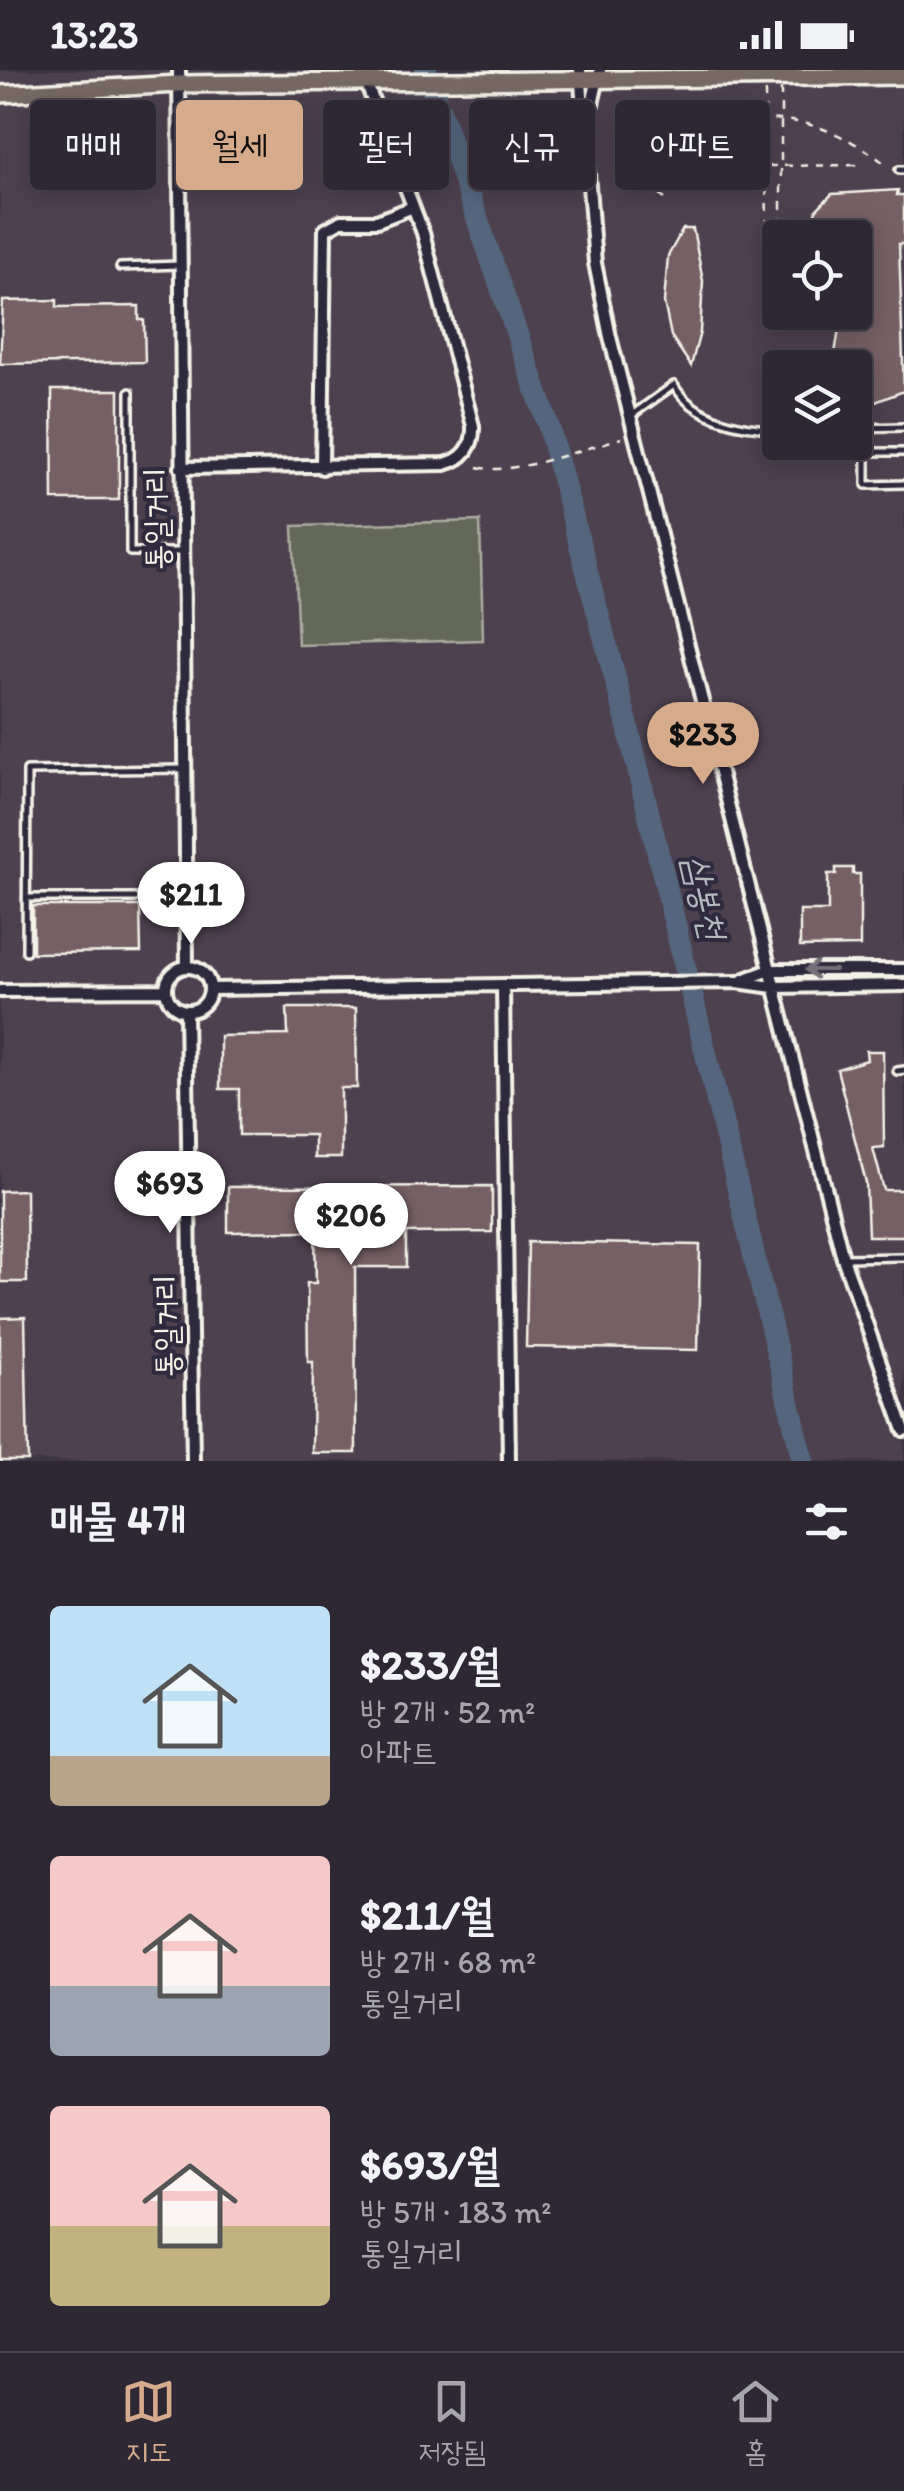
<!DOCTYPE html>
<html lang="ko">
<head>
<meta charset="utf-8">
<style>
  :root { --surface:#2e2734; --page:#362f3c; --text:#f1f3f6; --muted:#a7a5ac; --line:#49444f; --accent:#d6ab8b }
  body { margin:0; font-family:Itim,"Poor Story",sans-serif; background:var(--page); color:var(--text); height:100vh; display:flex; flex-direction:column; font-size:38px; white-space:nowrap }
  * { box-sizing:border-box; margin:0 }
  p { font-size:32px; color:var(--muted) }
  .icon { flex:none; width:55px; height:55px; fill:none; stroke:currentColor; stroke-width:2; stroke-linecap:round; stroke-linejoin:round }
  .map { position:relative; height:1391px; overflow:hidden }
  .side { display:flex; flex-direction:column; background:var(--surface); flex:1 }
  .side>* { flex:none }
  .hud { position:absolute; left:30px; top:30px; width:845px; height:90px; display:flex; gap:20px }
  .tools { position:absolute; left:762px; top:150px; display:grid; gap:20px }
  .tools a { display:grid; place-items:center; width:110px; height:110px; border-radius:10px; background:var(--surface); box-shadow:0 5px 25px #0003,0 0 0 2px var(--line); font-size:50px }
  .price { position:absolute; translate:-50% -85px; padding:0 22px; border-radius:35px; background:#fff; color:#222; font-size:32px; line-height:65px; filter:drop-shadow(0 2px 5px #0008) }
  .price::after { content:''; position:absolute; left:50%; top:60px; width:30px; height:22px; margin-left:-15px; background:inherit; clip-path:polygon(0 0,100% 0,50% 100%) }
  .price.on { background:var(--accent); color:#111 }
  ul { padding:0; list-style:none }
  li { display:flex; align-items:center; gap:30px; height:250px; padding:0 50px }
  li span { display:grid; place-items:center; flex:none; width:280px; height:200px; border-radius:10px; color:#555 }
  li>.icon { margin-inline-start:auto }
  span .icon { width:120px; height:120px; fill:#fffc; stroke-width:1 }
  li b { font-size:42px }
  h2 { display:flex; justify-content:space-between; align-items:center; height:120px; padding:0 50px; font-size:42px }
  .chip { padding:0 35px; border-radius:10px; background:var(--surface); box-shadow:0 5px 25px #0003,0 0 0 2px var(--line); font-size:35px; line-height:90px }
  .chip.on { background:var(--accent); color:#111 }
  .status { display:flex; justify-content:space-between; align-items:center; height:70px; padding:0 50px; background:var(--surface); direction:ltr }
  .status svg { height:28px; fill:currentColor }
  .dock { display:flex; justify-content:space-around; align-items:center; height:140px; border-top:2px solid var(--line); background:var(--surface); font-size:28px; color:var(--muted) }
  .dock a { display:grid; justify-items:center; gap:5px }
  .dock .on { color:var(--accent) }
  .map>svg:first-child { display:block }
  .built { fill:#4e414f; fill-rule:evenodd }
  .green { fill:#646759; stroke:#acaca0; stroke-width:2.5 }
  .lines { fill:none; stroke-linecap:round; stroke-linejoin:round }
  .river { stroke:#53667e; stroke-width:22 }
  .building { fill:#765e65; stroke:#f4f1e8; stroke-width:2.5 }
  .service-casing { stroke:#f4f1e8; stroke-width:12 }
  .minor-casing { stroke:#f4f1e8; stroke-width:18 }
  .primary-casing { stroke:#f4f1e8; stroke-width:22 }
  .path { stroke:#f4f1e8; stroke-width:2.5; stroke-dasharray:8 8; stroke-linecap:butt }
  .service { stroke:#2f2a3d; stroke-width:5 }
  .minor { stroke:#2f2a3d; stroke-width:10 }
  .primary { stroke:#766964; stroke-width:15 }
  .oneway { stroke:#747079 }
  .labels { text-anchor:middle; stroke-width:8; stroke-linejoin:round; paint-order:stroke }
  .street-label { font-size:32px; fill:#f4f1e8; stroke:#2f2a3d }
  .water-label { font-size:35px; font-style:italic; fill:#b4b9be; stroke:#2f2a3d }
</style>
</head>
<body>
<div class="status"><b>13:23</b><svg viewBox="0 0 49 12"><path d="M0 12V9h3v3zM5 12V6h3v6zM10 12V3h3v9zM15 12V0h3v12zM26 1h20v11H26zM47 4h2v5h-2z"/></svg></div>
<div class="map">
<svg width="904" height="1391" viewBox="0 0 904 1391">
  <rect width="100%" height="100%" fill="#3d3445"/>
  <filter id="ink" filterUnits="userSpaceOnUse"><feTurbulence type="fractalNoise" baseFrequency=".01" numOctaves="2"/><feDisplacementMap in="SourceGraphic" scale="20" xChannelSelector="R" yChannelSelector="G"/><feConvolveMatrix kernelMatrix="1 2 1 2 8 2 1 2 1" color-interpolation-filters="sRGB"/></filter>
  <g filter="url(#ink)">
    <path class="built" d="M 0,0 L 904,0 L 904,1391 L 0,1391 ZM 780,168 L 855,168 L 855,242 L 780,242 ZM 780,298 L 855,298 L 855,372 L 780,372 Z"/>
    <path class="green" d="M 480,451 L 483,570 L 298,575 L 293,456 Z"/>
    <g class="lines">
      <path class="river" d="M 426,0 L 548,354 L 627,653 L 803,1391"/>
    </g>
    <path class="building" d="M 898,120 L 897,125 L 904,125 L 904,174 L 899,174 L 904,321 L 855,340 L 855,298 L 834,298 L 834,289 L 842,242 L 855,242 L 855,168 L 820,168 L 814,148 L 816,140 L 832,124 Z
      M 683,159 L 693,159 L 703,211 L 700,262 L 691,296 L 671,266 L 664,232 L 668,186 Z
      M 57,230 L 57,237 L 139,236 L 139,250 L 144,250 L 145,292 L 0,294 L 3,231 Z
      M 52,320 L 119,320 L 119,430 L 53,430 Z
      M 836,798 L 853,798 L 853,804 L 860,804 L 860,876 L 800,877 L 800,841 L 828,841 L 828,804 L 836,804 Z
      M 33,836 L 140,836 L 141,882 L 33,883 Z
      M 287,938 L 356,938 L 357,1018 L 341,1018 L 341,1088 L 314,1088 L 314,1065 L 239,1065 L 239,1019 L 220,1019 L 220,966 L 288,965 Z
      M 866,981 L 883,981 L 884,1077 L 873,1078 L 884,1120 L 904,1120 L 904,1166 L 868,1166 L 866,1113 L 837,999 L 867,990 Z
      M 492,1116 L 492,1162 L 406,1163 L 406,1197 L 355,1197 L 356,1383 L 312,1383 L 313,1292 L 308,1292 L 307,1213 L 316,1213 L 315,1161 L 228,1162 L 228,1117 Z
      M 26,1120 L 27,1212 L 0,1212 L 0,1121 Z
      M 528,1172 L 700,1175 L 698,1280 L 526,1277 Z
      M 25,1247 L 28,1391 L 0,1391 L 0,1248 Z"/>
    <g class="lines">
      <g class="service-casing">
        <path id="service" d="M 899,100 L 904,100
          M 120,197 L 180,195
          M 130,322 L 130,482 L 181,482
          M 632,345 L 674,315 C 694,350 744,359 780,359
          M 855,358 L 904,357
          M 904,382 L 866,382 L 866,415 L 904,414
          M 27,828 L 135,828
          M 26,881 L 27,701 L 184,699
          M 897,1001 L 904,1000
          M 843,1188 L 904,1187"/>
      </g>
      <g class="minor-casing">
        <path id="minor" d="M 179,0 L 187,897
          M 580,0 L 595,193 L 610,267 L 843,1188 L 904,1360
          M 588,51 L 600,0
          M 181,398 L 445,394 C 464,389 474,376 473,356 L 423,163 L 366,12
          M 322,398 L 325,160 L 341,151 L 377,151 L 413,137
          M166 919a22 22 0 1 1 44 0a22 22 0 1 1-44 0Z
          M 743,910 L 770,900 L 904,900
          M 503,915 L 509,1391
          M 210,919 L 737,912 L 773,917 L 904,915
          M 0,921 L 166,920
          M 186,941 L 193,1391"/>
      </g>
      <g class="primary-casing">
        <path id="primary" d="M 0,24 L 179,14 L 904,6"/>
      </g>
      <path class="path" d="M 765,21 L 767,161 L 781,161 L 781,19
        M 768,96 L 863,95
        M 665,129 L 645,115 C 654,92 673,80 694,68 C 764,33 831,50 889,97
        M 478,397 C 512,407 587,377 622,368"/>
      <use href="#service" class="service"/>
      <use href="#minor" class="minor"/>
      <use href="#primary" class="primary"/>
    </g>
    <defs><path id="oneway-shaft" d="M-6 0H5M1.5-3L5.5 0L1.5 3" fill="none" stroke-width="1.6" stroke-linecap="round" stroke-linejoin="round" transform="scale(2.5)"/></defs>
    <use class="oneway" href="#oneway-shaft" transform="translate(820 900) rotate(180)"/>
  </g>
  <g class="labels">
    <g class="street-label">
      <text transform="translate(156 449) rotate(-91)" y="11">통일거리</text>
      <text transform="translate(166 1256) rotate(-91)" y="11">통일거리</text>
    </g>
    <g class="water-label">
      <text transform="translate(705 827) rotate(77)" y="12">삼봉천</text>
    </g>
  </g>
</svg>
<div class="tools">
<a><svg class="icon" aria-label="locate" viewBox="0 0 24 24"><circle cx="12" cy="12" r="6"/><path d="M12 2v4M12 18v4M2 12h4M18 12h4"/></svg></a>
<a><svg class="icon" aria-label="layers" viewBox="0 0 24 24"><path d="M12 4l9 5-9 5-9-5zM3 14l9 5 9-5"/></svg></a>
</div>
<b class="price on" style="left:703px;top:717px">$233</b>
<b class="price" style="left:191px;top:877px">$211</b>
<b class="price" style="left:170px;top:1166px">$693</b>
<b class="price" style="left:351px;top:1198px">$206</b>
<div class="hud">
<a class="chip">매매</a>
<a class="chip on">월세</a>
<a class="chip">필터</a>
<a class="chip">신규</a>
<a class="chip">아파트</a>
</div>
</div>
<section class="side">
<h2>매물 4개<svg class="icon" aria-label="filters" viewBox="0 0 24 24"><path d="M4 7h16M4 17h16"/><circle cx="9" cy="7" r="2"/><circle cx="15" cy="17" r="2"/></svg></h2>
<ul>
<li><span style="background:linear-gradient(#bfe0f5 75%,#b9a48a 0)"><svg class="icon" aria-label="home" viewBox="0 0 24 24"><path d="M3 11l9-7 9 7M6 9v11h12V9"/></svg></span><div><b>$233/월</b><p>방 2개 · 52 m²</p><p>아파트</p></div></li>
<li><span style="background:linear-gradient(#f6c9c9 65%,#9aa5b1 0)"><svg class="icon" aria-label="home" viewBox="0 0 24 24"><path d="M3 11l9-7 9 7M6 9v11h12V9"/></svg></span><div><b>$211/월</b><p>방 2개 · 68 m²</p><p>통일거리</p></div></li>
<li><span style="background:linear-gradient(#f6c9c9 60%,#c2b280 0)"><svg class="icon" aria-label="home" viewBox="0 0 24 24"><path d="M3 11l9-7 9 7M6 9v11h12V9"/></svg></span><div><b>$693/월</b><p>방 5개 · 183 m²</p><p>통일거리</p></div></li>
</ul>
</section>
<nav class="dock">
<a class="on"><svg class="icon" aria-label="map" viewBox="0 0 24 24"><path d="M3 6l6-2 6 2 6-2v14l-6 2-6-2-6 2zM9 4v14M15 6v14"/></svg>지도</a>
<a><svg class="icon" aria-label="saved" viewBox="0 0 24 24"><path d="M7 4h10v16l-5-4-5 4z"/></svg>저장됨</a>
<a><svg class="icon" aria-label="home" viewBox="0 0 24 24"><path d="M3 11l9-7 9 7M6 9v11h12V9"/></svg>홈</a>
</nav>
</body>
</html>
